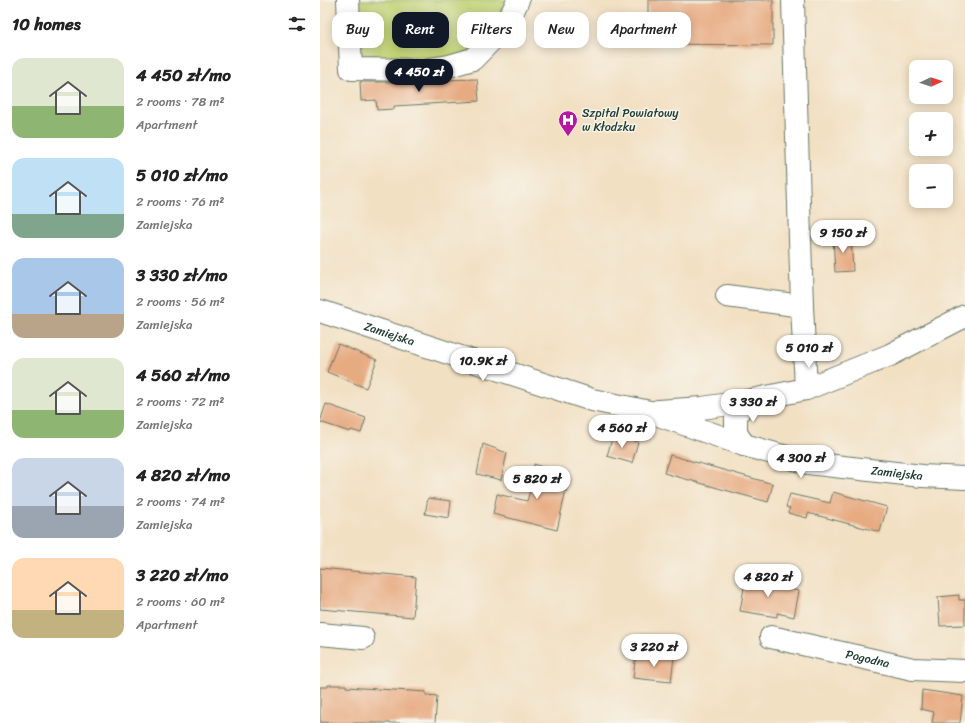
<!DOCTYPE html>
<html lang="en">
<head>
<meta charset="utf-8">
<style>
  :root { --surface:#fff; --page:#f2f2f2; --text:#222; --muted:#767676; --accent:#111827 }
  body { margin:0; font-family:Sriracha,sans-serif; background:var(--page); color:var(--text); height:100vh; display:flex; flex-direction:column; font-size:15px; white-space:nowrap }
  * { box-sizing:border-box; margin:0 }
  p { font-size:13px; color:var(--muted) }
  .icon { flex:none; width:22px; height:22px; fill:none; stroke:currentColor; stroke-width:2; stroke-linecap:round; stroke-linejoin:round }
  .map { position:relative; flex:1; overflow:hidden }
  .details { display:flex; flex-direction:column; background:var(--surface); width:320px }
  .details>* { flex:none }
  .guide { position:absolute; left:12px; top:12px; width:380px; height:36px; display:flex; gap:8px }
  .needle { width:26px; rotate:87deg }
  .controls { position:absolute; left:589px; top:60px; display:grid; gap:8px }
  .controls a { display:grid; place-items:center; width:44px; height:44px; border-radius:8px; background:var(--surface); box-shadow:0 2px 10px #0003; font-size:20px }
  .price { position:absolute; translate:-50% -34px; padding:0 9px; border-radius:14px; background:#fff; color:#222; font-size:13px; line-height:26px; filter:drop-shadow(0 1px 2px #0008) }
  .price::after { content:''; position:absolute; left:50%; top:24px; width:12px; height:9px; margin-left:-6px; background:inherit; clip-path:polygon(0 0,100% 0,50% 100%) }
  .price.current { background:var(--accent); color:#fff }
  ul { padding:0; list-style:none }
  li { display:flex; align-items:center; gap:12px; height:100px; padding:0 12px }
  li span { display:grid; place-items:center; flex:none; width:112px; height:80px; border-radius:12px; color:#555 }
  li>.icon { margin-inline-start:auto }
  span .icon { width:48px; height:48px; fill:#fffc; stroke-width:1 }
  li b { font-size:17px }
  h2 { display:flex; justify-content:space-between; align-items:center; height:48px; padding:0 12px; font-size:17px }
  .tag { padding:0 14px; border-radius:12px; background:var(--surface); box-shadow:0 2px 10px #0003; font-size:14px; line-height:36px }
  .tag.current { background:var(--accent); color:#fff }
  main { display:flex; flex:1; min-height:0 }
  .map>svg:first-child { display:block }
  .green { fill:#c0d275; stroke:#708854 }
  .building { fill:#e7ab82 }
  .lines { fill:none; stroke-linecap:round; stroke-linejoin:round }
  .minor-casing { stroke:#697666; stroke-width:24 }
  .minor { stroke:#fff; stroke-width:22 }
  .labels { text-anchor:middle; stroke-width:3; stroke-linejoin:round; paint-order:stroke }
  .poi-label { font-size:12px; fill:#1f3d34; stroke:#f7f3e8; text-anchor:start }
  .street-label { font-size:12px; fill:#1f3d34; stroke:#f7f3e8 }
</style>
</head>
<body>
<main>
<section class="details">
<h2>10 homes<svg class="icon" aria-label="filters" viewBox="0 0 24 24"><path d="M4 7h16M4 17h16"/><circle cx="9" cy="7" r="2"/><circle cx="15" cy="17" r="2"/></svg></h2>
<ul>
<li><span style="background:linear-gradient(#dfe7d0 60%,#8fb573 0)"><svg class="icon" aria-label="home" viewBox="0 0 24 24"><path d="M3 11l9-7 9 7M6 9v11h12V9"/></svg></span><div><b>4 450 zł/mo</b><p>2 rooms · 78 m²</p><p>Apartment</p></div></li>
<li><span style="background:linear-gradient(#bfe0f5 70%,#7fa58c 0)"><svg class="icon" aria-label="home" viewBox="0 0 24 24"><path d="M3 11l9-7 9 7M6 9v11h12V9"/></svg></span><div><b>5 010 zł/mo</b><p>2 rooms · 76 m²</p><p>Zamiejska</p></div></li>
<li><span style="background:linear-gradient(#a9c7e8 70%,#b9a48a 0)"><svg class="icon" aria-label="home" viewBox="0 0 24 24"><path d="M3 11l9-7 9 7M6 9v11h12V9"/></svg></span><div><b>3 330 zł/mo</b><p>2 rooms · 56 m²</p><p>Zamiejska</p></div></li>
<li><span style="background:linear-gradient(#dfe7d0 65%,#8fb573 0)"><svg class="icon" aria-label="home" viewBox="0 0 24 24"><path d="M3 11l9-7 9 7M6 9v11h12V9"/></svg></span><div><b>4 560 zł/mo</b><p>2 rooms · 72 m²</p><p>Zamiejska</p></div></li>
<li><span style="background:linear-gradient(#c9d6e8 60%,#9aa5b1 0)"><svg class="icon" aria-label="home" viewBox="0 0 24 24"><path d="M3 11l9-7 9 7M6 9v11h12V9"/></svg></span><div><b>4 820 zł/mo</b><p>2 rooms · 74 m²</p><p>Zamiejska</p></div></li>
<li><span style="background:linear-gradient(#ffd9b3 65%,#c2b280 0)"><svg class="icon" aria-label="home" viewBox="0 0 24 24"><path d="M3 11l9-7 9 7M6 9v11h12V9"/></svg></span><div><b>3 220 zł/mo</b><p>2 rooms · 60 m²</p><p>Apartment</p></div></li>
</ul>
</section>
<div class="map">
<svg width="645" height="723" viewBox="0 0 645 723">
  <rect width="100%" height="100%" fill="#f7f3e8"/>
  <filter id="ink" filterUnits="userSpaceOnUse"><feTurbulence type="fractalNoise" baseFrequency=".025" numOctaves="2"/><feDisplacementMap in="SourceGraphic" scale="8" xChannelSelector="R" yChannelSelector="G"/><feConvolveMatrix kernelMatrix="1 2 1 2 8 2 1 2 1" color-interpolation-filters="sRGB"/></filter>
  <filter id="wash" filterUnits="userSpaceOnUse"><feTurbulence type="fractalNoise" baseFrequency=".012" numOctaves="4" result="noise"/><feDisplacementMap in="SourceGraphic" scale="16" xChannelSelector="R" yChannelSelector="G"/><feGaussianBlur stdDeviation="0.9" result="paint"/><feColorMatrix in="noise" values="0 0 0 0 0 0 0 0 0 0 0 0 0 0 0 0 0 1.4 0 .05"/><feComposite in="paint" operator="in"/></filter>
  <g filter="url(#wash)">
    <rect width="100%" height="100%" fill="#f2e0c3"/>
    <path class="green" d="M 35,0 L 191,0 L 152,51 L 119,62 L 40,60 Z"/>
    <g id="blocks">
      <path class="building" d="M 328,0 L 453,0 L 453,45 L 334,44 L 334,18 L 328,17 Z
        M 157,79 L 159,101 L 74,106 L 74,109 L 57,110 L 56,100 L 41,101 L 40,82 L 103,82 L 118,80 Z
        M 531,237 L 533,271 L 515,272 L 513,238 Z
        M 18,344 L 57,360 L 46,388 L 7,372 Z
        M 6,404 L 46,418 L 41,433 L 31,430 L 30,432 L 0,422 Z
        M 293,435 L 318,442 L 312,463 L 287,456 Z
        M 163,444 L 187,453 L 181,480 L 157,474 Z
        M 350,455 L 453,484 L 448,502 L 344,473 Z
        M 214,464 L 249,477 L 237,530 L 173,514 L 177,494 L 207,501 L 212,484 Z
        M 513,492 L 567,507 L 560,532 L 488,513 L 487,518 L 468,513 L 470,508 L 466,507 L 470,494 L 510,503 Z
        M 108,498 L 131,501 L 129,518 L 105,514 Z
        M 0,568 L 96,577 L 93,617 L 0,609 Z
        M 426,576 L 462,582 L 462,587 L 479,591 L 474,617 L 457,613 L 457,617 L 420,611 Z
        M 639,595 L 639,600 L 645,600 L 645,625 L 620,626 L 618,597 Z
        M 316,653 L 354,657 L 351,682 L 313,678 Z
        M 8,685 L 26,685 L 26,687 L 106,692 L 106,695 L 117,696 L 115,723 L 16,723 L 0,722 L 0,687 L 8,687 Z
        M 602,690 L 643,696 L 640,723 L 612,723 L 614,712 L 601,709 Z"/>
    </g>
  </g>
  <g filter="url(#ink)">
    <use href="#blocks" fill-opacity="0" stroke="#697666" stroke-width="1"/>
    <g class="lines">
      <g class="minor-casing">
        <g id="minor">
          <path d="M 28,0 L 31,69 L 103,70 L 129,66 L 153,59 L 181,30 L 194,9 L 198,0"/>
          <path d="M 473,0 L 482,306 L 486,389"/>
          <path d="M 407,296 L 482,306"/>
          <path id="s1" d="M 0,311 L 272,400 L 330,412 L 424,445 L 488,463 L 602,476 L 645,478"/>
          <path d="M 422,402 L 416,418 L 416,433 L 424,445"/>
          <path d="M 338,411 L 382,408 L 422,402 L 486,389 L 570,355 L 645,316"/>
          <path d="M 0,634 L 43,638"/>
          <path id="s2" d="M 451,637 L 593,669 L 645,671"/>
        </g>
      </g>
      <use href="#minor" class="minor"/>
    </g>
  </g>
  <defs>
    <g id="hospital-pin" transform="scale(1)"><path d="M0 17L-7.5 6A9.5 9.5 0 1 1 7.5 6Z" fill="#b5179e" stroke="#f7f3e8"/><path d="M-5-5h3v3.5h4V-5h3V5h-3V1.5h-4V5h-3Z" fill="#fff"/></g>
  </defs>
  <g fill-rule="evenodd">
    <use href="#hospital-pin" x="248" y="120"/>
  </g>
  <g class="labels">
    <g class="poi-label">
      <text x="262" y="117">Szpital Powiatowy<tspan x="262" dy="14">w Kłodzku</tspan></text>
    </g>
    <g class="street-label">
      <text dy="4" stroke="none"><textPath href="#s1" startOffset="73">Zamiejska</textPath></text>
      <text dy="4" stroke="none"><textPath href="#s1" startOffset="601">Zamiejska</textPath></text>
      <text dy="4" stroke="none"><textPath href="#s2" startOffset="99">Pogodna</textPath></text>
    </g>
  </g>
</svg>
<div class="controls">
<a><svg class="needle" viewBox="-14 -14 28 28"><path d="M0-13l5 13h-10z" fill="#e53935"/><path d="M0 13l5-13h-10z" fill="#767676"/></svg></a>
<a>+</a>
<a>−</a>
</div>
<b class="price current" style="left:99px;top:93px">4 450 zł</b>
<b class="price" style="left:523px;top:254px">9 150 zł</b>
<b class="price" style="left:489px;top:369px">5 010 zł</b>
<b class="price" style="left:163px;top:382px">10.9K zł</b>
<b class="price" style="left:433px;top:423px">3 330 zł</b>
<b class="price" style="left:302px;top:449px">4 560 zł</b>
<b class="price" style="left:481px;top:479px">4 300 zł</b>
<b class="price" style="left:217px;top:500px">5 820 zł</b>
<b class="price" style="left:448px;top:598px">4 820 zł</b>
<b class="price" style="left:334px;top:668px">3 220 zł</b>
<div class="guide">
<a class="tag">Buy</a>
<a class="tag current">Rent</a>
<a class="tag">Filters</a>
<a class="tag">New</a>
<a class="tag">Apartment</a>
</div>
</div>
</main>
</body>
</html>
